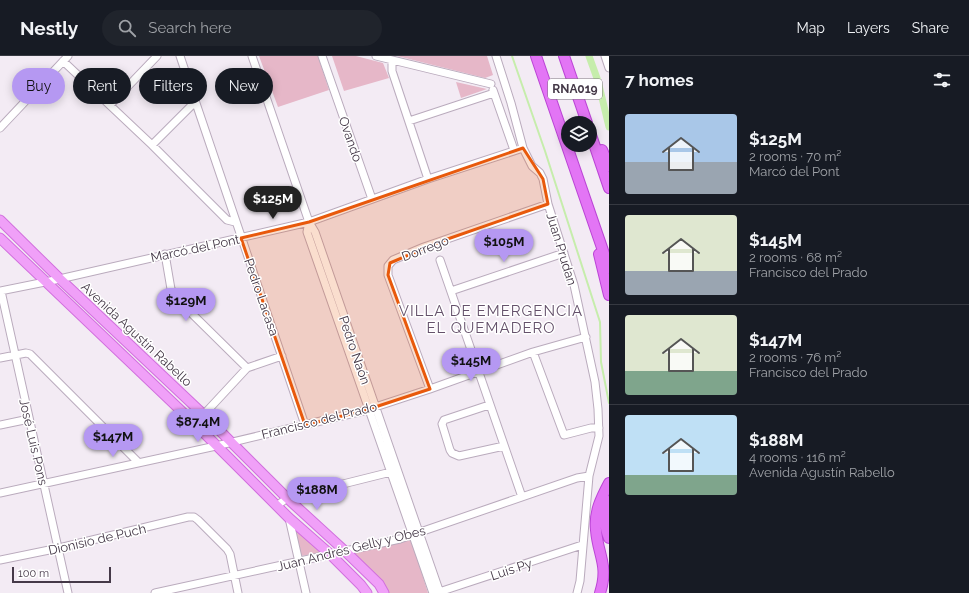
<!DOCTYPE html>
<meta charset="utf-8">
<style>
:root{--surface:#171b24;--page:#20242c;--text:#f1f3f6;--muted:#9ea1a6;--line:#363941;--accent:#b598f2}
body{margin:0;font-family:Raleway,sans-serif;background:var(--page);color:var(--text);height:100vh;display:flex;flex-direction:column;font-size:15px;white-space:nowrap}
*{box-sizing:border-box;margin:0}
p{font-size:13px;color:var(--muted)}
.icon{flex:none;width:22px;height:22px;fill:none;stroke:currentColor;stroke-width:2;stroke-linecap:round;stroke-linejoin:round}
.map{position:relative;flex:1;overflow:hidden}
.details{display:flex;flex-direction:column;background:var(--surface);width:360px}
.details>*{flex:none}
.hud{position:absolute;left:12px;top:12px;width:380px;height:36px;display:flex;gap:8px}
.tools{position:absolute;left:561px;top:60px;display:grid;gap:8px}
.tools a{display:grid;place-items:center;width:36px;height:36px;border-radius:50%;background:var(--surface);box-shadow:0 2px 10px #0003;font-size:20px}
.scale{position:absolute;left:12px;bottom:10px;width:99px;box-sizing:border-box;padding-left:4px;border:2px solid #453948;border-top:0;font-size:11px;line-height:14px;white-space:nowrap;color:#453948;-webkit-text-stroke:3px #fff;paint-order:stroke}
.price{position:absolute;translate:-50% -34px;padding:0 9px;border-radius:14px;background:var(--accent);color:#111;font-size:13px;line-height:26px;filter:drop-shadow(0 1px 2px #0008)}
.price::after{content:'';position:absolute;left:50%;top:24px;width:12px;height:9px;margin-left:-6px;background:inherit;clip-path:polygon(0 0,100% 0,50% 100%)}
.price.current{background:#222;color:#fff}
ul{padding:0;list-style:none}
li{display:flex;align-items:center;gap:12px;height:100px;padding:0 16px}
li+li{border-top:1px solid var(--line)}
li span{display:grid;place-items:center;flex:none;width:112px;height:80px;border-radius:4px;color:#555}
li>.icon{margin-inline-start:auto}
span .icon{width:48px;height:48px;fill:#fffc;stroke-width:1}
li b{font-size:17px}
h2{display:flex;justify-content:space-between;align-items:center;height:48px;padding:0 16px;font-size:17px}
.pill{padding:0 14px;border-radius:18px;background:var(--surface);box-shadow:0 2px 10px #0003;font-size:14px;line-height:36px}
.pill.current{background:var(--accent);color:#111}
header{display:flex;align-items:center;gap:24px;box-sizing:border-box;height:56px;padding:0 20px;background:var(--surface);border-bottom:1px solid var(--line)}
header strong{font-size:19px}
nav{display:flex;gap:22px;margin-inline-start:auto;font-size:14px}
.search{width:280px;height:36px;background:var(--page);display:flex;align-items:center;gap:10px;box-sizing:border-box;padding:0 14px;border-radius:22px;color:var(--muted);font-size:15px}
main{display:flex;flex:1;min-height:0}
.map>svg:first-child{display:block}
</style>
<header>
<strong>Nestly</strong>
<div class="search"><svg class="icon" aria-label="search" viewBox="0 0 24 24"><circle cx="10" cy="10" r="6"/><path d="M15 15l6 6"/></svg>Search here</div>
<nav><a>Map</a><a>Layers</a><a>Share</a></nav>
</header>
<main>
<div class="map">
<svg width="609" height="537" viewBox="0 0 609 537">
<rect width="100%" height="100%" fill="#f3ebf4"/>
<!-- green -->
<path fill="#e6b7c8" d="M 259,0 L 318,0 L 329,34 L 278,51 Z
M 332,0 L 356,0 L 383,7 L 389,22 L 344,35 Z
M 397,0 L 487,0 L 493,19 L 485,22 Z
M 456,26 L 487,33 L 461,42 Z
M 295,470 L 322,496 L 301,500 Z
M 411,483 L 428,537 L 388,537 L 384,527 L 354,501 L 355,496 Z"/>
<g fill="none" stroke-linecap="round" stroke-linejoin="round">
<!-- stream -->
<path stroke="#c6edac" stroke-width="2" d="M 512,0 L 545,95 L 600,266 L 601,306 L 609,347"/>
<!-- canal -->
<path stroke="#c6edac" stroke-width="7" d="M 589,0 L 598,25 L 609,71"/>
<!-- minor casing -->
<g stroke="#baabbd" stroke-width="9">
<path id="minor" d="M 180,0 L 305,369
M 252,0 L 309,166 L 315,176 L 440,537
M 322,0 L 372,143
M 376,0 L 491,28
M 496,0 L 511,47 L 523,92 L 532,110 L 540,117 L 543,123 L 548,148 L 574,229 L 595,326 L 598,353 L 599,380 L 589,420 L 580,525 L 577,537
M 605,0 L 609,12
M 392,4 L 392,15 L 428,123
M 63,5 L 152,89 L 227,164 L 235,166
M 493,34 L 514,94
M 110,49 L 157,0
M 409,65 L 494,37
M 0,72 L 68,0
M 152,89 L 195,46
M 309,166 L 307,176 L 433,537
M 165,198 L 171,233 L 178,244 L 247,312
M 440,204 L 522,441
M 0,235 L 55,224 L 309,166 L 428,123 L 523,92
M 1,235 L 68,537
M 451,235 L 564,197
M 533,296 L 564,379 L 591,372 L 599,372
M 0,302 L 26,297 L 30,298 L 138,406
M 430,333 L 388,219 L 388,210 L 393,204 L 424,191 L 548,148
M 489,349 L 444,364 L 442,368 L 450,394 L 452,397 L 459,400 L 504,390
M 195,368 L 247,312 L 282,300
M 0,369 L 29,363
M 0,437 L 216,390 L 363,355 L 430,333 L 533,296 L 586,281
M 278,449 L 287,442 L 395,415
M 289,462 L 306,537
M 0,504 L 59,492 L 188,461 L 194,461 L 198,464 L 227,493 L 230,498 L 238,537
M 439,536 L 582,489
M 155,537 L 400,483 L 577,422 L 589,420"/>
</g>
<!-- major casing -->
<g stroke="#d170dd" stroke-width="11">
<path id="major" d="M 0,164 L 60,223 L 203,358 L 287,442 L 346,496 L 379,528 L 384,537
M 0,182 L 195,368 L 289,462 L 331,499 L 361,529 L 367,537"/>
</g>
<!-- highway casing -->
<g stroke="#bb45d5" stroke-width="12">
<path id="highway" d="M 536,0 L 609,212
M 564,0 L 587,67
M 590,76 L 609,132
M 602,94 L 609,110
M 599,198 L 609,239
M 609,445 C 604,457 604,470 609,482
M 600,537 C 609,509 598,500 596,474 C 594,456 601,442 609,427"/>
</g>
<!-- minor -->
<use href="#minor" stroke="#fff" stroke-width="7"/>
<!-- major -->
<use href="#major" stroke="#f0a0f8" stroke-width="9"/>
<!-- highway -->
<use href="#highway" stroke="#e375f5" stroke-width="10"/>
</g>
<!-- marked area -->
<path fill="#e8590c" fill-opacity="0.2" stroke="#e8590c" stroke-width="3" stroke-linejoin="round" d="M 523,92 L 543,123 L 548,148 L 439,186 L 390,207 L 388,219 L 430,333 L 363,355 L 305,369 L 241,182 L 309,166 Z"/>
<g text-anchor="middle" stroke-width="3" stroke-linejoin="round" paint-order="stroke">
<!-- shield labels -->
<rect fill="#fff" stroke="#7d747f" stroke-width="1" x="548" y="23" width="54" height="20" rx="3"/>
<g font-size="12" font-weight="bold" fill="#453948">
<text x="575" y="37">RNA019</text>
</g>
<!-- street labels -->
<g font-size="13" fill="#453948" stroke="#fff">
<text transform="translate(351 83) rotate(71)" y="5">Ovando</text>
<text transform="translate(195 192) rotate(-12)" y="5">Marcó del Pont</text>
<text transform="translate(425 192) rotate(-21)" y="5">Dorrego</text>
<text transform="translate(562 193) rotate(73)" y="5">Juan Prudan</text>
<text transform="translate(262 241) rotate(71)" y="5">Pedro Lacasa</text>
<text transform="translate(137 278) rotate(43)" y="5">Avenida Agustín Rabello</text>
<text transform="translate(355 294) rotate(71)" y="5">Pedro Naón</text>
<text transform="translate(319 364) rotate(-14)" y="5">Francisco del Prado</text>
<text transform="translate(34 386) rotate(77)" y="5">José Luis Pons</text>
<text transform="translate(97 483) rotate(-13)" y="5">Dionisio de Puch</text>
<text transform="translate(351 492) rotate(-14)" y="5">Juan Andrés Gelly y Obes</text>
<text transform="translate(511 513) rotate(-18)" y="5">Luis Py</text>
</g>
<!-- quarter labels -->
<g font-size="15" letter-spacing="1" fill="#65516b" stroke="#fff">
<text x="491" y="260">VILLA DE EMERGENCIA<tspan x="491" dy="17">EL QUEMADERO</tspan></text>
</g>
</g>
</svg>
<div class="tools">
<a><svg class="icon" aria-label="layers" viewBox="0 0 24 24"><path d="M12 4l9 5-9 5-9-5zM3 14l9 5 9-5"/></svg></a>
</div>
<div class="scale">100 m</div>
<b class="price current" style="left:273px;top:164px">$125M</b>
<b class="price" style="left:504px;top:207px">$105M</b>
<b class="price" style="left:186px;top:266px">$129M</b>
<b class="price" style="left:471px;top:326px">$145M</b>
<b class="price" style="left:198px;top:387px">$87.4M</b>
<b class="price" style="left:113px;top:402px">$147M</b>
<b class="price" style="left:317px;top:455px">$188M</b>
<div class="hud">
<a class="pill current">Buy</a>
<a class="pill">Rent</a>
<a class="pill">Filters</a>
<a class="pill">New</a>
</div>
</div>
<section class="details">
<h2>7 homes<svg class="icon" aria-label="filters" viewBox="0 0 24 24"><path d="M4 7h16M4 17h16"/><circle cx="9" cy="7" r="2"/><circle cx="15" cy="17" r="2"/></svg></h2>
<ul>
<li><span style="background:linear-gradient(#a9c7e8 60%,#9aa5b1 0)"><svg class="icon" aria-label="home" viewBox="0 0 24 24"><path d="M3 11l9-7 9 7M6 9v11h12V9"/></svg></span><div><b>$125M</b><p>2 rooms · 70 m²</p><p>Marcó del Pont</p></div></li>
<li><span style="background:linear-gradient(#dfe7d0 70%,#9aa5b1 0)"><svg class="icon" aria-label="home" viewBox="0 0 24 24"><path d="M3 11l9-7 9 7M6 9v11h12V9"/></svg></span><div><b>$145M</b><p>2 rooms · 68 m²</p><p>Francisco del Prado</p></div></li>
<li><span style="background:linear-gradient(#dfe7d0 70%,#7fa58c 0)"><svg class="icon" aria-label="home" viewBox="0 0 24 24"><path d="M3 11l9-7 9 7M6 9v11h12V9"/></svg></span><div><b>$147M</b><p>2 rooms · 76 m²</p><p>Francisco del Prado</p></div></li>
<li><span style="background:linear-gradient(#bfe0f5 75%,#7fa58c 0)"><svg class="icon" aria-label="home" viewBox="0 0 24 24"><path d="M3 11l9-7 9 7M6 9v11h12V9"/></svg></span><div><b>$188M</b><p>4 rooms · 116 m²</p><p>Avenida Agustín Rabello</p></div></li>
</ul>
</section>
</main>
